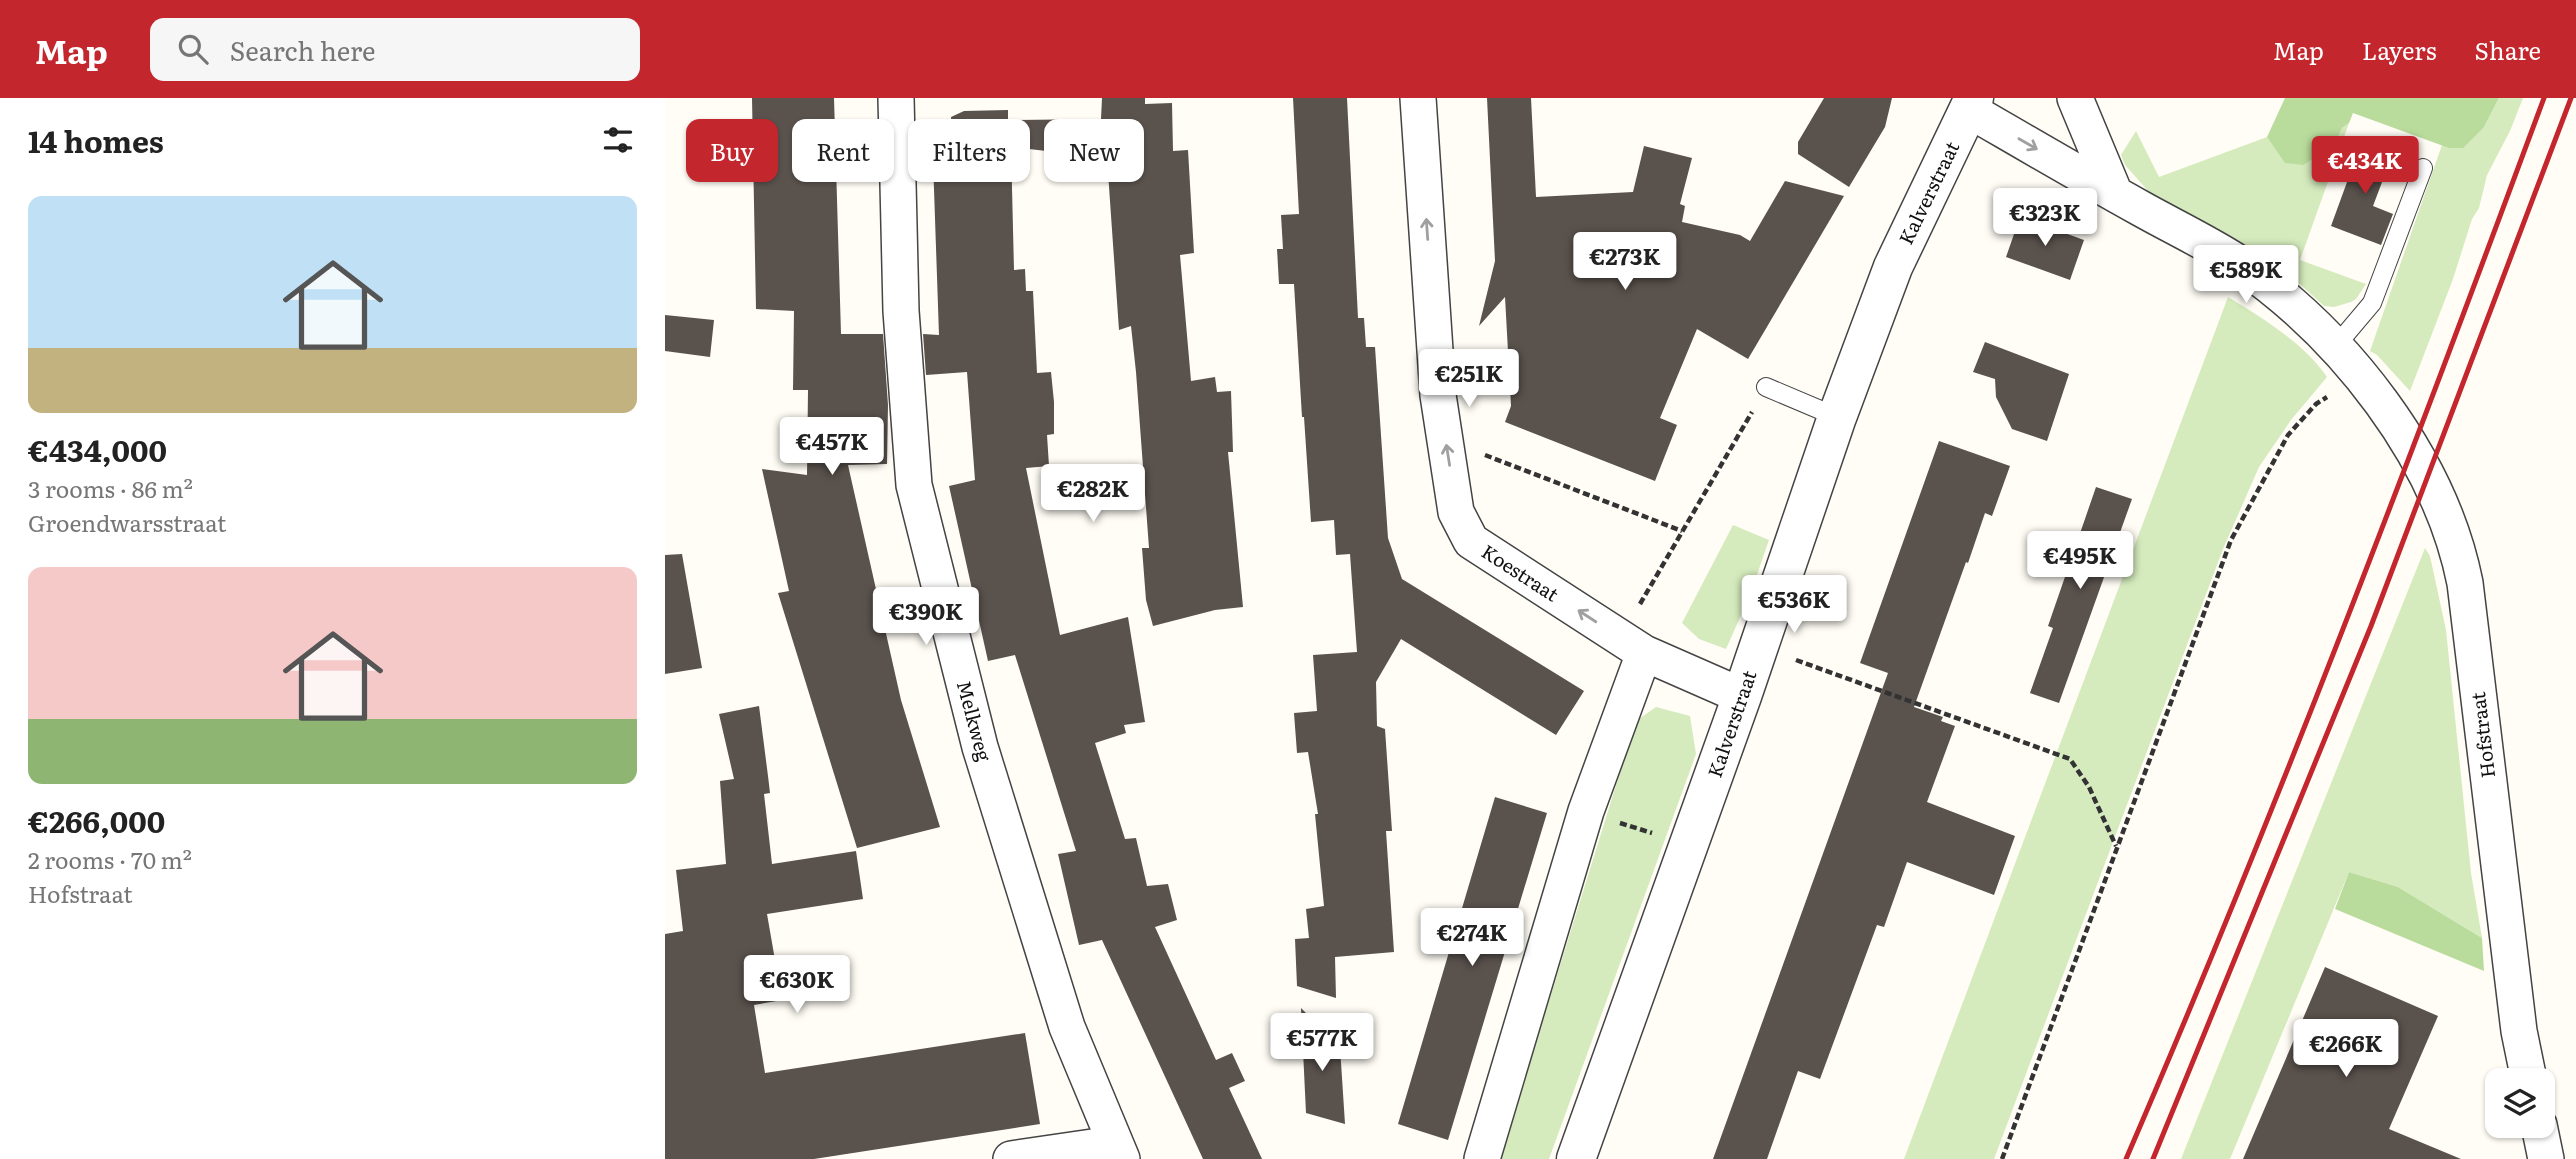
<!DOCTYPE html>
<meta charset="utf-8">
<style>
:root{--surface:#fff;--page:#f6f6f6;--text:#222;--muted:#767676;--accent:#c4262e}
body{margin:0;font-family:Literata,serif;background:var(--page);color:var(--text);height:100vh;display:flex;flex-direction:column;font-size:26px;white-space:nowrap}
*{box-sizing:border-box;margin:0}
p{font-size:23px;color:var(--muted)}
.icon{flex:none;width:38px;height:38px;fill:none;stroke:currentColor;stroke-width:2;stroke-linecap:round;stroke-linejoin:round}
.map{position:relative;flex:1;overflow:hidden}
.drawer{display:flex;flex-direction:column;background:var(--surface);width:665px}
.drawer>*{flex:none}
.top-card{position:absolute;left:21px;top:21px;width:665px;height:63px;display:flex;gap:14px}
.tools{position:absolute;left:1820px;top:970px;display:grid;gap:14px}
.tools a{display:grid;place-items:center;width:70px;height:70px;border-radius:14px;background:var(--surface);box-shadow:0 2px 5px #0004;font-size:35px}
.price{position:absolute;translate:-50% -60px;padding:0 16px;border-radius:7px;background:#fff;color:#222;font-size:23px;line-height:46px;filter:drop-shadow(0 2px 4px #0008)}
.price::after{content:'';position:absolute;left:50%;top:42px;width:21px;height:16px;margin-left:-10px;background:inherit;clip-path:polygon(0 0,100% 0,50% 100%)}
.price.selected{background:var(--accent);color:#fff}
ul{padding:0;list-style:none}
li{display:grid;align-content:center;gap:14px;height:371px;padding:0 28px}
li span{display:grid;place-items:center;height:217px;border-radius:14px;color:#555}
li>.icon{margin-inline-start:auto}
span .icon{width:126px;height:126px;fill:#fffc;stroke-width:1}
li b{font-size:30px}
h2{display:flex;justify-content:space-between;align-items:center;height:84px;padding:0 28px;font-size:30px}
.tag{padding:0 24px;border-radius:14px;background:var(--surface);box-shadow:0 2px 5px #0004;font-size:24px;line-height:63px}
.tag.selected{background:var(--accent);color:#fff}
header{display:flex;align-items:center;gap:42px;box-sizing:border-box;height:98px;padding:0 35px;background:var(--accent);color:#fff}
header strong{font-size:33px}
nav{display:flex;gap:38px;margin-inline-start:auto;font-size:24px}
.search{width:490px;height:63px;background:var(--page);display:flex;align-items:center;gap:18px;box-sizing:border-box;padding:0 24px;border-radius:14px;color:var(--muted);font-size:26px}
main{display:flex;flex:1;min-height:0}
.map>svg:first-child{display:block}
</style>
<header>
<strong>Map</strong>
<div class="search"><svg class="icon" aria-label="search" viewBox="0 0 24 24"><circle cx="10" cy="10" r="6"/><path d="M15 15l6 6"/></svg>Search here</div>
<nav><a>Map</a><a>Layers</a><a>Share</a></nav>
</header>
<main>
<section class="drawer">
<h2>14 homes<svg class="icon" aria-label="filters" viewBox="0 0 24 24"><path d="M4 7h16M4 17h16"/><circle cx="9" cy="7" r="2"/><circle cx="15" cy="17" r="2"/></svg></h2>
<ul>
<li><span style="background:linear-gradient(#bfe0f5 70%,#c2b280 0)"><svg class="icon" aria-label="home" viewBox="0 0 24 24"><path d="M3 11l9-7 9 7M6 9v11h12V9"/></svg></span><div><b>€434,000</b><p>3 rooms · 86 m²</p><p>Groendwarsstraat</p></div></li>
<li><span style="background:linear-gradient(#f6c9c9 70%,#8fb573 0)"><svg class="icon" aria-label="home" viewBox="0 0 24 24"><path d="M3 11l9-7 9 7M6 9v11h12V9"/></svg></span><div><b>€266,000</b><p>2 rooms · 70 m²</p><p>Hofstraat</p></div></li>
</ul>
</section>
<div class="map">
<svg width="1911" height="1061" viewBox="0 0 1911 1061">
<rect width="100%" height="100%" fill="#fffdf5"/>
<!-- green -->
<path fill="#d5ebbd" d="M 1834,0 L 1858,0 L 1845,33 L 1822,77 L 1814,110 L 1807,121 L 1788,181 L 1745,293 L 1712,257 L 1705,253 L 1777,47 L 1819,29 Z
M 1684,25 L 1635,162 L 1701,186 L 1691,201 L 1686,204 L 1669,209 L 1659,208 L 1636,187 L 1582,148 L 1484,94 L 1460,67 L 1456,57 L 1471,33 L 1494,79 L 1602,39 L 1620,64 L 1669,48 L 1677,30 Z
M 1563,199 C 1595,218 1641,247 1662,279 L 1626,322 L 1594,369 L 1558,451 L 1329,1061 L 1239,1061 Z
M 1068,427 L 1104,442 L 1085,497 L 1061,551 L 1034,541 L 1017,525 Z
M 1760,450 L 1765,458 L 1781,532 L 1806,775 L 1817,840 L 1733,789 L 1684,774 L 1565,1061 L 1516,1061 Z
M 991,609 L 1025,618 L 1031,656 L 884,1061 L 835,1061 L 971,623 Z"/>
<!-- forest -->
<path fill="#b9dc9c" d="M 1620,0 L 1834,0 L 1819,29 L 1798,50 L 1784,50 L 1688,15 L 1684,25 L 1677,30 L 1669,48 L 1638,67 L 1620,65 L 1602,39 Z
M 1684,774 L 1733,789 L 1817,840 L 1819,873 L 1670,811 Z"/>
<!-- building -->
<path fill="#5a524d" d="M 87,0 L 169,0 L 176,236 L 218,236 L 223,307 L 222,366 L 183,367 L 236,602 L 275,729 L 192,750 L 113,495 L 124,493 L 97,371 L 142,377 L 143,292 L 128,292 L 129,213 L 91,211 Z
M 437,0 L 480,0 L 480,6 L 507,5 L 508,53 L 523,52 L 529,155 L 515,157 L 526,283 L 550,279 L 552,294 L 566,293 L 568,354 L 563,354 L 578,509 L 550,512 L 488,528 L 481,502 L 477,450 L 484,450 L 471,274 L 466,228 L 454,232 L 442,60 L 346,49 L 349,172 L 360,171 L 361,193 L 368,193 L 372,275 L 386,274 L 389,304 L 389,336 L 382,337 L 384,368 L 361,370 L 395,537 L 463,519 L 480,624 L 459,627 L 461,635 L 430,645 L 460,741 L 471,740 L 482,788 L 503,786 L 512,822 L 490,829 L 551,962 L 567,955 L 580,983 L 564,990 L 597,1061 L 538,1061 L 437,842 L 414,847 L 393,756 L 411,753 L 350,557 L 323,563 L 284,388 L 310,382 L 302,274 L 261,277 L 258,236 L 274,237 L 268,62 L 288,60 L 286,19 L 299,13 L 343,12 L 343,22 L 436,21 Z
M 628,0 L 682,0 L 693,220 L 699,220 L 701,249 L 710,249 L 723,440 L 737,481 L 919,593 L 891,637 L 736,541 L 711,584 L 712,628 L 720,631 L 727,733 L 721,733 L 729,854 L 670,859 L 671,900 L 632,888 L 630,841 L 644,840 L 641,811 L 659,808 L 650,716 L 653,716 L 643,654 L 632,655 L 629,615 L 652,613 L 648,557 L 692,554 L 685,456 L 671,457 L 669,422 L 646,424 L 639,319 L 637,319 L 629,186 L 614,186 L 612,151 L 618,151 L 616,117 L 634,116 Z
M 822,0 L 866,0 L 871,99 L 968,94 L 979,48 L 1027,60 L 1015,106 L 1020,108 L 1017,124 L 1075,137 L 1085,143 L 1120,83 L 1179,98 L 1083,261 L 1032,231 L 995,320 L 1012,327 L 990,383 L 840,324 L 846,308 L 840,199 L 814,228 L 830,163 Z
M 1159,0 L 1227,0 L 1220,29 L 1184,89 L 1133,56 L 1133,44 Z
M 1697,43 L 1728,55 L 1708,108 L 1728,116 L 1716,147 L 1666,128 Z
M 1355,119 L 1419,142 L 1405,182 L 1341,159 Z
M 0,217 L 49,222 L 45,259 L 0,253 Z
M 1320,244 L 1404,276 L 1382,343 L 1347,331 L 1331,299 L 1330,281 L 1308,274 Z
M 1274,343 L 1345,368 L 1327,418 L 1320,415 L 1303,465 L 1301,464 L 1249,609 L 1278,619 L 1276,623 L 1290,628 L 1262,704 L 1350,738 L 1329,797 L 1242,764 L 1219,829 L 1212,827 L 1155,981 L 1133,973 L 1102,1061 L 1048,1061 L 1223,575 L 1195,565 Z
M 1431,389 L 1467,401 L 1394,605 L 1365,595 L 1388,530 L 1383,528 Z
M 17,456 L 37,570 L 0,576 L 0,457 Z
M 94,608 L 103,678 L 105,695 L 99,696 L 107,766 L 191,753 L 198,801 L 102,816 L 117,902 L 89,907 L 100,975 L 360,935 L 375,1026 L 149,1061 L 0,1061 L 0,836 L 18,833 L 11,772 L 61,766 L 55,683 L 69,681 L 54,616 Z
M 830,699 L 882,715 L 783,1042 L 733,1026 Z
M 1660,869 L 1773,918 L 1724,1031 L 1796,1061 L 1578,1061 Z
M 636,910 L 675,949 L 680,1026 L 641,1015 Z"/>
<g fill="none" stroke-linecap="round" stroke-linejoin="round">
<!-- service casing -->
<g stroke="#444" stroke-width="20">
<path id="service" d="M 1669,250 L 1707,205 L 1758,70
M 1101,289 L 1172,319"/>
</g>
<!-- minor casing -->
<g stroke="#444" stroke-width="38">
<path id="minor" d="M 231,0 L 236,213 L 249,387 L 315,649 L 402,929 L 457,1061
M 753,0 L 773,297 L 791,414 L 806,443 L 979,555 L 1077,598
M 1410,0 L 1450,96
M 1304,12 C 1361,45 1417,78 1475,110 C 1507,128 1541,144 1572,164 C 1678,236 1775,359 1800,485 L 1854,933 L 1864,982
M 1874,1027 L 1881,1061
M 346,1061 L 448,1046
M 817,1061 L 921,713 L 979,555"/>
</g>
<!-- tertiary casing -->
<g stroke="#444" stroke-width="41">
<path id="tertiary" d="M 911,1061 L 1077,598 L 1172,319 L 1228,169 L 1309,0"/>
</g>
<!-- path -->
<path stroke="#333" stroke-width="4.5" stroke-dasharray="7 3.5" stroke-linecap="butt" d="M 820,357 L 1017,433
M 975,506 L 1087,314
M 1131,562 L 1405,661 L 1424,689 L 1451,748
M 955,725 L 987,735
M 1337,1061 L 1566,442 L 1623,337 L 1651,306 L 1662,299"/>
<!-- service -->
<use href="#service" stroke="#fff" stroke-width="18"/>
<!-- minor -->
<use href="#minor" stroke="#fff" stroke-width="35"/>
<!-- tertiary -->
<use href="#tertiary" stroke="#fff" stroke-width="38"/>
<!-- rail -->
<path stroke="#c4262e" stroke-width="5" d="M 1461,1061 C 1612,712 1747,356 1879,0
M 1488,1061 L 1706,528 L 1906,0"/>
</g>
<!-- one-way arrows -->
<defs><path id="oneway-shaft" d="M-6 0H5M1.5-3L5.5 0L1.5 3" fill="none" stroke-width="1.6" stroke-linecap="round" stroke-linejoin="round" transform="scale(1.75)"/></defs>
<g stroke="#a0a0a0">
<use href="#oneway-shaft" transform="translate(1363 46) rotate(30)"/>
<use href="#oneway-shaft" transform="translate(762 131) rotate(-94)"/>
<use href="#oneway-shaft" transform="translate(783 357) rotate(-99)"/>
<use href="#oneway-shaft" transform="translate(922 518) rotate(-147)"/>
</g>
<g text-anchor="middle" stroke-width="7" stroke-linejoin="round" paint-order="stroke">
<!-- street labels -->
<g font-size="19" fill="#111" stroke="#fff">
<text transform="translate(1264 95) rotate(-64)" y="7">Kalverstraat</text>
<text transform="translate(855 475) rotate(33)" y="7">Koestraat</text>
<text transform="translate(309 623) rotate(75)" y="7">Melkweg</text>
<text transform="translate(1067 626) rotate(-71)" y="7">Kalverstraat</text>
<text transform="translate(1818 637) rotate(-97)" y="7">Hofstraat</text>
</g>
</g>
</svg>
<div class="tools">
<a><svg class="icon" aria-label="layers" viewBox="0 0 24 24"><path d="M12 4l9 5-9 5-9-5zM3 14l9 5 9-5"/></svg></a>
</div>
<b class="price selected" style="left:1700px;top:98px">€434K</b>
<b class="price" style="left:1380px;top:150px">€323K</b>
<b class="price" style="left:960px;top:194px">€273K</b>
<b class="price" style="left:1581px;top:207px">€589K</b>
<b class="price" style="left:804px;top:311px">€251K</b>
<b class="price" style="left:167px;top:379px">€457K</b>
<b class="price" style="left:428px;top:426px">€282K</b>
<b class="price" style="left:1415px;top:493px">€495K</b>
<b class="price" style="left:1129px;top:537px">€536K</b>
<b class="price" style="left:261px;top:549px">€390K</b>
<b class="price" style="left:807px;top:870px">€274K</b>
<b class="price" style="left:132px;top:917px">€630K</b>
<b class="price" style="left:657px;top:975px">€577K</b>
<b class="price" style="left:1681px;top:981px">€266K</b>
<div class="top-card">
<a class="tag selected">Buy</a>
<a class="tag">Rent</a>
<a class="tag">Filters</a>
<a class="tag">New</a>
</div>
</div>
</main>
